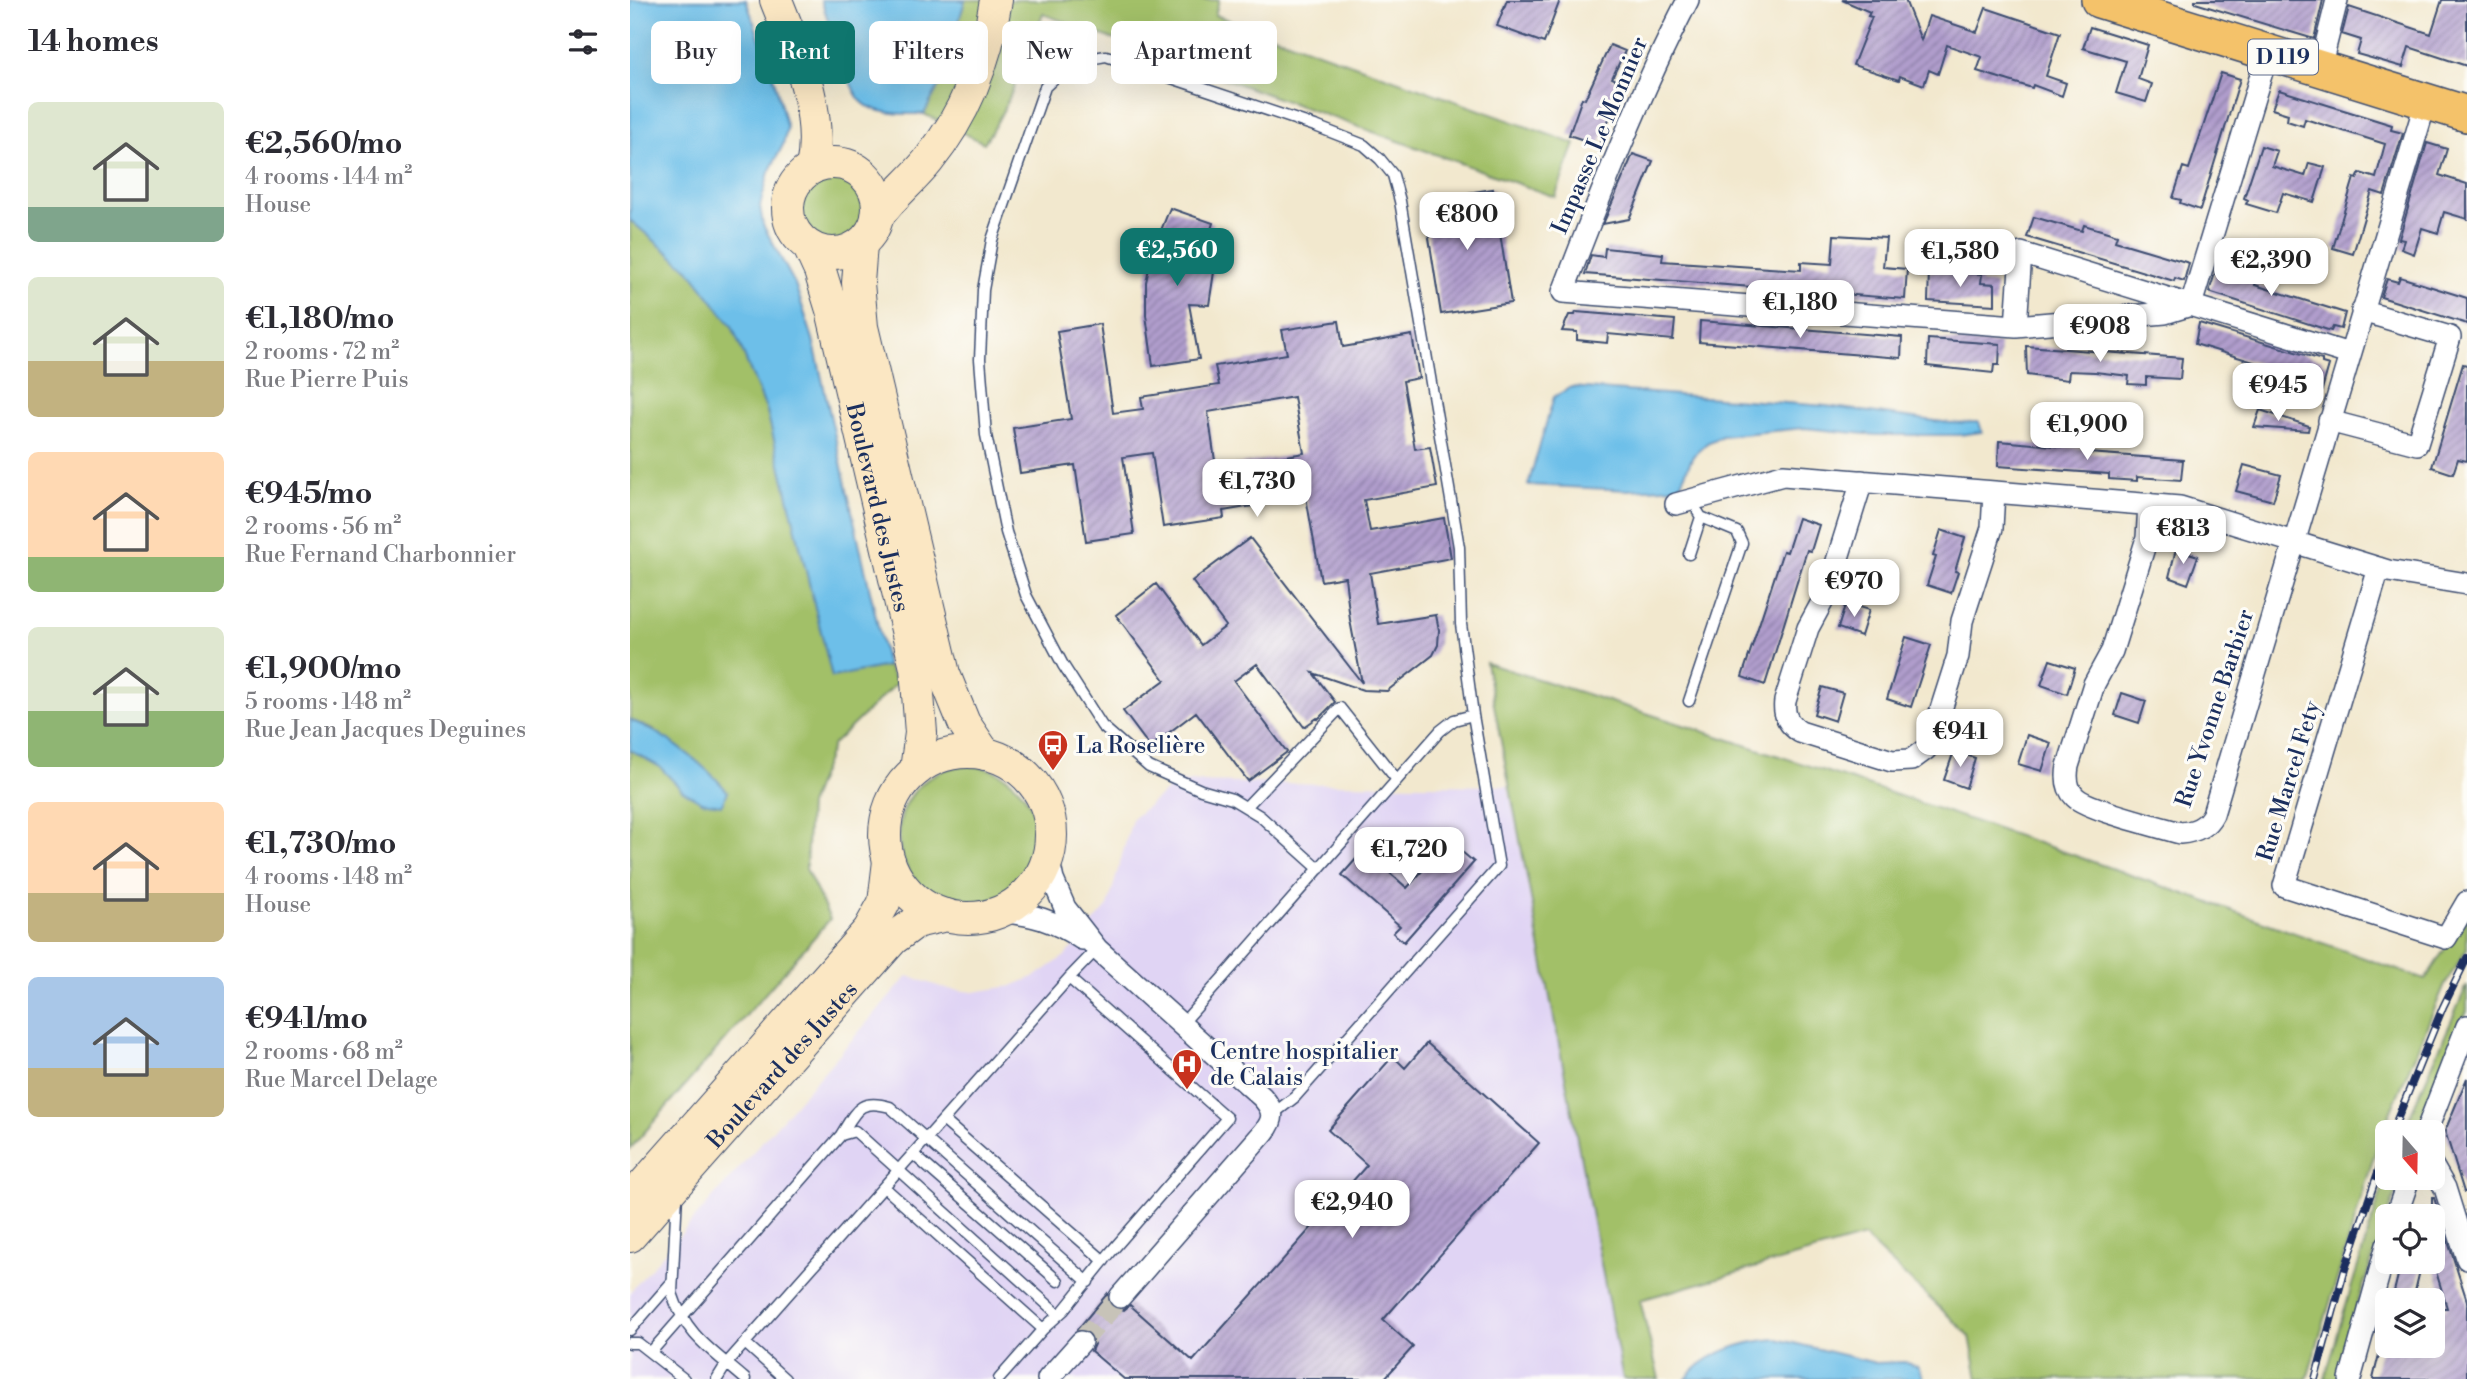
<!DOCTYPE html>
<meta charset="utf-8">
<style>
:root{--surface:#fff;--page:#f2f2f3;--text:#2b2b33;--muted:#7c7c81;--accent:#0f766e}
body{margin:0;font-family:"Libre Bodoni",serif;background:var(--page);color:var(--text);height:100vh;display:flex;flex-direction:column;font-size:26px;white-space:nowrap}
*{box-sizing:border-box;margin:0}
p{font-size:23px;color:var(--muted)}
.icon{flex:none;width:38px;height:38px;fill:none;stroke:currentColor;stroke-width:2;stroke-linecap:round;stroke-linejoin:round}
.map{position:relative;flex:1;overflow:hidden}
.drawer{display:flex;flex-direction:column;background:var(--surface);width:630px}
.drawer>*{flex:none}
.top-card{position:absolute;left:21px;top:21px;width:665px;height:63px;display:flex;gap:14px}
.needle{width:46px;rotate:160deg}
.tools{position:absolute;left:1745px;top:1120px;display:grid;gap:14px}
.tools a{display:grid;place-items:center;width:70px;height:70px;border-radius:10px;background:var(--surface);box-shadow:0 7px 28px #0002;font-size:35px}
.price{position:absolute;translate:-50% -60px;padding:0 16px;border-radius:14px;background:#fff;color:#222;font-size:23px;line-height:46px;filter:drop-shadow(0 2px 4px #0008)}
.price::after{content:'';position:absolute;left:50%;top:42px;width:21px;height:16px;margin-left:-10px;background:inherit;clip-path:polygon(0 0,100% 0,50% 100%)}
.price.selected{background:var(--accent);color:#fff}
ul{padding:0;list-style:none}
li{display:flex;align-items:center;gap:21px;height:175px;padding:0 28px}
li span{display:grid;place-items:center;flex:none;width:196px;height:140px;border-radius:10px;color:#555}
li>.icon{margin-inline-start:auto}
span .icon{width:84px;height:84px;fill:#fffc;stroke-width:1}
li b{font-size:30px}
h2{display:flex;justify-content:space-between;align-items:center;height:84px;padding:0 28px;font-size:30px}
.chip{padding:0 24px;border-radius:10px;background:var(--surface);box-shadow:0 7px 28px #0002;font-size:24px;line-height:63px}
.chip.selected{background:var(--accent);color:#fff}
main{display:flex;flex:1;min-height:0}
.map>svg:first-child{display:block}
</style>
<main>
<section class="drawer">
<h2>14 homes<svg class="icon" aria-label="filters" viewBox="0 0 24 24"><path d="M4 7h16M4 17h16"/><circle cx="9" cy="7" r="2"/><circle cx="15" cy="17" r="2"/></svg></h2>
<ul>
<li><span style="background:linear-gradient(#dfe7d0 75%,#7fa58c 0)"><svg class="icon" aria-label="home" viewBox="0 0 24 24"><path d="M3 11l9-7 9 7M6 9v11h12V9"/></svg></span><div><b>€2,560/mo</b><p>4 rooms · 144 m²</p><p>House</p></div></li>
<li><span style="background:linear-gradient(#dfe7d0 60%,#c2b280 0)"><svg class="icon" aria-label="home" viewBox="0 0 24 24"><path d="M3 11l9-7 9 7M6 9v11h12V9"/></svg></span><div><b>€1,180/mo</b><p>2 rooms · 72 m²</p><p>Rue Pierre Puis</p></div></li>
<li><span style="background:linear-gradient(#ffd9b3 75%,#8fb573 0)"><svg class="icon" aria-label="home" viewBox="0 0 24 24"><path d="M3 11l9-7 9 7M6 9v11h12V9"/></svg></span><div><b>€945/mo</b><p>2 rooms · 56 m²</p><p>Rue Fernand Charbonnier</p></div></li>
<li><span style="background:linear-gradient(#dfe7d0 60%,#8fb573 0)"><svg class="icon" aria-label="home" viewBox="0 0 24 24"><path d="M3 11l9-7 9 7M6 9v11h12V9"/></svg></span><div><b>€1,900/mo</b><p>5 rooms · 148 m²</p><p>Rue Jean Jacques Deguines</p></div></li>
<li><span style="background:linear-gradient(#ffd9b3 65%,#c2b280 0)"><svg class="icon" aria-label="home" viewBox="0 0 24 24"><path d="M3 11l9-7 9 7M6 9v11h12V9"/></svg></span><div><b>€1,730/mo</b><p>4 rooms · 148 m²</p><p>House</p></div></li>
<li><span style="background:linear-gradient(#a9c7e8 65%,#c2b280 0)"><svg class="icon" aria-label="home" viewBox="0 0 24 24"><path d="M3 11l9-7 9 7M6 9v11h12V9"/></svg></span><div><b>€941/mo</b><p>2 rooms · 68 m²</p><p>Rue Marcel Delage</p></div></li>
</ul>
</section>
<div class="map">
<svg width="1837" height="1379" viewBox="0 0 1837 1379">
<defs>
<pattern id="building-hatch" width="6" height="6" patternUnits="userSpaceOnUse" patternTransform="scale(1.75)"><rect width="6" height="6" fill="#b09dcc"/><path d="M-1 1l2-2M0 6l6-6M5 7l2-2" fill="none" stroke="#8e80a9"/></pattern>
</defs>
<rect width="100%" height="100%" fill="#fdfcf7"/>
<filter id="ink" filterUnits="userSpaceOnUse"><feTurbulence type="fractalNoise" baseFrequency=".0143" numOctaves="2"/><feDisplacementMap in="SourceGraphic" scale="14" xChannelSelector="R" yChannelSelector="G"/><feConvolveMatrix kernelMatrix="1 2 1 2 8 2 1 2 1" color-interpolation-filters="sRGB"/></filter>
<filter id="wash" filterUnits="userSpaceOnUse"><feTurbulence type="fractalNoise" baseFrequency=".00686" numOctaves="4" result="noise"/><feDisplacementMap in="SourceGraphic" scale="28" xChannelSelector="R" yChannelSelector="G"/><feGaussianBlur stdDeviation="1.57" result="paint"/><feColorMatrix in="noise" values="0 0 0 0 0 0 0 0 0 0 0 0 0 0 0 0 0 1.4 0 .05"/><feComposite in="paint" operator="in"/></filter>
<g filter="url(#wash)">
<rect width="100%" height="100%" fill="#f2e8ce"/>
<!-- built -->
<path fill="#e0d4f4" d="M 547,782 L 878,786 L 993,1379 L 0,1379 L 0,1292 L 278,976 L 317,989 L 344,992 L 382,986 L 406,976 L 435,956 L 478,906 L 502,819 Z"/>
<!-- green -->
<path fill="#a2c067" stroke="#5e7862" stroke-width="2" d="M 335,0 L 589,0 L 585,15 L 945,144 L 925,197 L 413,14 C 394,57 382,103 354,143 L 294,114 L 313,78 Z
M168 208a35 35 0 1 1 70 0a35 35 0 1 1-70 0Z
M 0,220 L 60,271 L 102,326 L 137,411 L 202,676 L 257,666 L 267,683 L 203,744 L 179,805 L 176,869 L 200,919 L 0,1149 L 0,750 L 30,767 L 53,791 L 24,729 L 0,720 Z
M 856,663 C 1172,760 1485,867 1795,980 L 1837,914 L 1837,949 L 1815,984 L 1749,1139 L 1677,1379 L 1348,1379 L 1340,1336 L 1234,1237 L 1010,1300 L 1029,1379 L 993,1379 Z
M269 835a69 69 0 1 1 138 0a69 69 0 1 1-138 0Z
M 1837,985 L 1837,1011 L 1788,1132 L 1773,1132 Z
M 1757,1173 L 1757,1178 L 1771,1178 L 1728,1301 L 1710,1379 L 1695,1379 L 1714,1311 Z"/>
<!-- water -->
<path fill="#6dbfe9" stroke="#4477a4" stroke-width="2" d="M 0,0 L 116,0 L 145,82 L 157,129 L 153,145 L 139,172 L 130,206 L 133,225 L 165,284 L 183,339 L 257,666 L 202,677 L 137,411 L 102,326 L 60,271 L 0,220 Z
M 191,0 L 335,0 L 313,78 L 294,114 C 276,114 244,115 231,101 C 218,88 199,21 191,0 Z
M 941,387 L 1196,406 L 1320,423 L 1349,422 L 1352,432 L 1329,435 L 1246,435 L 1174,428 L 1092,436 L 1077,443 L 1063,456 L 1049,487 L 998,490 L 898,485 L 924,397 Z
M 0,720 C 35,733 74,764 98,792 L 91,805 L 72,802 L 53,791 L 30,767 L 0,750 Z
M 1147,1339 L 1246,1363 L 1275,1362 L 1288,1367 L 1294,1379 L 1056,1379 C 1076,1352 1116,1341 1147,1339 Z"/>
<g id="blocks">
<!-- building -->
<path fill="url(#building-hatch)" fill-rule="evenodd" d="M 877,0 L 930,0 L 914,43 L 867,26 Z
M 1212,0 L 1275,0 L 1291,40 L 1299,16 L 1347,32 L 1356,8 L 1430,33 L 1416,76 L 1436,83 L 1432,96 L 1403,85 L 1402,88 L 1347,71 L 1352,57 L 1317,45 L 1308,74 L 1299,70 L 1294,85 L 1270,76 L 1269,80 L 1223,65 L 1242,17 L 1238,16 L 1240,12 Z
M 1565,0 L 1693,0 L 1684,39 L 1565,3 Z
M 1812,0 L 1837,0 L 1837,66 L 1779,47 L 1773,67 L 1727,54 L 1731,40 L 1712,34 L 1719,7 L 1801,34 Z
M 1460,27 L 1518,45 L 1508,79 L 1522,84 L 1516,102 L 1486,93 L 1496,61 L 1453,48 Z
M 980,45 L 995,51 L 982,78 L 997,85 L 990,99 L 987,98 L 969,145 L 939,135 L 952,98 L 955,99 Z
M 1591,73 L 1610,79 L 1570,210 L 1550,203 L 1551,200 L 1543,198 L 1553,167 L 1559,169 Z
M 1649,90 L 1762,125 L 1761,130 L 1773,133 L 1754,195 L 1742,191 L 1723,254 L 1703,248 L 1724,178 L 1727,179 L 1730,173 L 1746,178 L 1755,144 L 1675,119 L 1673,126 L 1657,121 L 1658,114 L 1642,109 Z
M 1797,143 L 1817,149 L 1809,175 L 1837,184 L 1837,219 L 1814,212 L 1808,233 L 1792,228 L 1784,254 L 1771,249 L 1774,240 L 1769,239 Z
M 1631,146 L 1647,151 L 1642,166 L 1675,176 L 1679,163 L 1695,167 L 1684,202 L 1653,193 L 1646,213 L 1616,204 L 1618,200 L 1614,198 Z
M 1003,154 L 1023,161 L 1006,203 L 999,219 L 973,224 Z
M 863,189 L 881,303 L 811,314 L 793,200 Z
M 540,208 L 583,223 L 568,269 L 584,272 L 579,305 L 559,304 L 569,359 L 523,366 L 516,315 L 516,282 L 523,250 Z
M 1404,217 L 1452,231 L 1454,225 L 1471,230 L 1487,235 L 1485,241 L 1559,263 L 1554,281 L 1545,278 L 1544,281 L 1397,237 Z
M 1204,235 L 1256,238 L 1253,267 L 1277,269 L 1275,299 L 955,274 L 961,255 L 974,257 L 975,248 L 1033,254 L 1032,261 L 1171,270 L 1171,262 L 1202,264 Z
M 1589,261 L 1628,274 L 1625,285 L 1715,313 L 1711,329 L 1703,327 L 1701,331 L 1579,292 Z
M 1299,271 L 1352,274 L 1351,283 L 1365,284 L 1365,305 L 1298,301 Z
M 1770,277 L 1837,298 L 1837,324 L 1751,297 L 1757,279 L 1768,282 Z
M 946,312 L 1045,320 L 1043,340 L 978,334 L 977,343 L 947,340 L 947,332 L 932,331 L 939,315 L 945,315 Z
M 709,321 L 713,347 L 782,335 L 789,378 L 773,381 L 785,449 L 800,447 L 807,487 L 734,500 L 740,531 L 814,518 L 821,558 L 740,573 L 748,624 L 806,615 L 809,630 L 808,645 L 803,655 L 757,691 L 733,690 L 683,673 L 705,702 L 688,719 L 687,718 L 674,727 L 627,664 L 604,681 L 657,752 L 618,781 L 566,712 L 520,747 L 493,711 L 535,680 L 486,615 L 526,584 L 571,645 L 596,626 L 562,581 L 620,538 L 732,683 L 720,620 L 715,577 L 691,581 L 676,497 L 593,511 L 594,518 L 533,527 L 522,453 L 493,457 L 504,534 L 456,541 L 445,465 L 390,473 L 383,428 L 441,419 L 427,331 L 470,324 L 483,413 L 513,409 L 511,397 L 589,385 L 585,366 L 657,354 L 652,330 ZM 664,397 L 674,453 L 586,468 L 578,412 Z
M 1070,321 L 1272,337 L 1271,358 L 1069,342 Z
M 1569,323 L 1692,360 L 1692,363 L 1699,365 L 1689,400 L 1638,383 L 1643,368 L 1565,344 Z
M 1298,339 L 1370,344 L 1369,365 L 1364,365 L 1363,373 L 1297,366 Z
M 1396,346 L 1552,358 L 1550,379 L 1516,377 L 1516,385 L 1498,384 L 1499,376 L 1465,372 L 1439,371 L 1438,380 L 1397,375 Z
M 1833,364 L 1837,365 L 1837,461 L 1828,459 L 1823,474 L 1802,467 Z
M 1630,410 L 1679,426 L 1678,431 L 1624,427 Z
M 1369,441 L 1459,449 L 1459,453 L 1553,460 L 1551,480 L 1507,477 L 1507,481 L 1479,479 L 1479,474 L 1368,466 Z
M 1614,465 L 1651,475 L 1643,501 L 1606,491 Z
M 1168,518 L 1189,525 L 1181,551 L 1177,550 L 1135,685 L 1112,677 L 1153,551 L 1157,552 Z
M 1311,530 L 1335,538 L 1325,571 L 1328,572 L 1321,593 L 1297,585 L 1306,557 L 1303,556 Z
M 1546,549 L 1568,556 L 1558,584 L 1539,577 Z
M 1216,603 L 1239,610 L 1231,636 L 1208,628 Z
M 1276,637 L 1301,645 L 1281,707 L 1257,699 Z
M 1420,660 L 1445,668 L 1437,694 L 1411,685 Z
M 1192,687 L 1213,693 L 1205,721 L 1184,714 Z
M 1492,693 L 1516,701 L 1509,723 L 1485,715 Z
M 1397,735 L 1421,743 L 1412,771 L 1388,764 Z
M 1324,751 L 1345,758 L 1336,788 L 1314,780 Z
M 819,841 L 844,862 L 774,942 L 763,933 L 770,926 L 712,875 L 734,850 L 777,888 Z
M 797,1043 L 909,1143 L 753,1320 L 783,1347 L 754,1379 L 494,1379 L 461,1351 L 464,1344 L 463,1337 L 454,1329 L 447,1330 L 477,1294 L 477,1301 L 482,1307 L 494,1310 L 500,1305 L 563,1361 L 737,1165 L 698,1130 L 763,1056 L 775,1068 Z
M 1837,1078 L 1837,1192 L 1834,1192 L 1815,1131 Z
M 1802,1198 L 1804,1198 L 1837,1301 L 1837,1379 L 1743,1379 L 1751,1346 L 1802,1346 L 1802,1308 L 1817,1308 L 1802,1258 Z
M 1792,1262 L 1783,1300 L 1762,1300 L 1771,1263 Z"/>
</g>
</g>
<g filter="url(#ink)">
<use href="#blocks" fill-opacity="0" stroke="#3b4b6f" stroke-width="2"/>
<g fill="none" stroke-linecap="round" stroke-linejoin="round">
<!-- street-tunnel -->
<path stroke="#c7c3b8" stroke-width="21" stroke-dasharray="21 10" stroke-linecap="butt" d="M 451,1342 L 490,1297"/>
<!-- lane casing -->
<g stroke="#3b4b6f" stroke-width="13">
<path id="lane" d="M 1059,554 L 1071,517 L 1068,512
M 1059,701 L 1112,543 L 1107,532 L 1071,517
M 616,807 L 710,708 L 767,780
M 439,978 L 467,949
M 551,1025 L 810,731 L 824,720 L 843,715
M 643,1114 L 665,1097 L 869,866 L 843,715 L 831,624 L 829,547 L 770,201 L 763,175 L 750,159 L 734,145 L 688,127 L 476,56 C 448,60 435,67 415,87 L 362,240 L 353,290 L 350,359 L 356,435 L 376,532 L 396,595 L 433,665 L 472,726 L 519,767 L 571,790 L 602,799 L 630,816 L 689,869
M 211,1135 L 225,1131 L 429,1315
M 283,1154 L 428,1281
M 254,1187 L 413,1329
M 47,1194 L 42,1293 C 55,1335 83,1351 115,1379
M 0,1330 L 42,1282
M 0,1343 L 8,1343 L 54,1379
M 115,1343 L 155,1379
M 21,1352 L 211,1135 C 226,1111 229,1098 260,1107 L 458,1282
M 87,1379 L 97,1363 L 313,1120
M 369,1379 L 413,1329 L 434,1310 L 480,1253 L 597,1118 L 439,978 L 313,1120 L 474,1261"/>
</g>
<!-- street casing -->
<g stroke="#3b4b6f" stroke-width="24">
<path id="street" d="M 1058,0 C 1009,94 971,193 933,292 L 1386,326 L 1535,313 L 1561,305
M 1690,68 L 1707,0
M 1561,305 L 1638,52
M 1386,326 L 1391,253 L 1719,354
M 1699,421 L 1787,444 L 1820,337 L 1732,311
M 1232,481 L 1197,593 L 1178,628 L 1155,701 C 1153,715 1158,724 1170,732 L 1262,761 L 1281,760 L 1296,749 L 1300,744 L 1328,656 L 1332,621 L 1362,528 L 1364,492
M 1046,504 L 1153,475 L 1550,507 L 1758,571 L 1837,584
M 1519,504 L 1517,538 L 1482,651 L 1464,684 L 1438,766 C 1436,777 1436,788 1445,797 C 1457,809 1529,827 1550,833 C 1564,832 1576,828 1583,814 L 1796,101
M 1749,568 L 1654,886 L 1816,938 L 1837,902
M 418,857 L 423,880 L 435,908 L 467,949 L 632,1097 C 644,1110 645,1119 634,1132 L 490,1297
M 369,912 C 401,913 425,921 452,939
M 1796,1132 L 1837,1026
M 1802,1165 L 1815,1188 L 1837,1259
M 1766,1216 L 1779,1178
M 418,1379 L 451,1342
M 1720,1379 L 1757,1245"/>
</g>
<!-- secondary casing -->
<g stroke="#3b4b6f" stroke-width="34">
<g id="secondary">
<path d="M 146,0 C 166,51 194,112 182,168"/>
<circle cx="203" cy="208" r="45"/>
<path d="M 247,217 C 262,196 282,181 298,161 C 335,115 357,58 366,0"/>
<path d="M 231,244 L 228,283 L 232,327 L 314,674 L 334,723 L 355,754"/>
<path id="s1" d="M 179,247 L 190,271 L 202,310 L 286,668 L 291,733 L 286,770"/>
<circle cx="338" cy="835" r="83"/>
<path d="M 0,1200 L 239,930 L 254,903 L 259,861"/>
<path id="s2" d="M 0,1236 L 263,939 L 286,922 L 317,915"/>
</g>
</g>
<!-- primary casing -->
<g stroke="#3b4b6f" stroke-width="38">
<path id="primary" d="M 1469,0 L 1837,114"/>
</g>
<!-- lane -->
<use href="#lane" stroke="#fff" stroke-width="10"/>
<!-- street -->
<use href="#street" stroke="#fff" stroke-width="21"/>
<!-- secondary -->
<use href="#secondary" stroke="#fbe7c3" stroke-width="32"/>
<!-- primary -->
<use href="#primary" stroke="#f4c26a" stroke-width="35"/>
<!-- rail casing -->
<g stroke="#1b2f5e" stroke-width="8">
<path id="rail" d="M 1762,1132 L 1813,1007 L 1837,958
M 1685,1379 L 1715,1269 L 1757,1146"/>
</g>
<!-- rail -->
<use href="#rail" stroke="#fdfcf7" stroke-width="5" stroke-dasharray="16" stroke-linecap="butt"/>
</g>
</g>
<!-- icons -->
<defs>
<g id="bus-pin" transform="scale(1.575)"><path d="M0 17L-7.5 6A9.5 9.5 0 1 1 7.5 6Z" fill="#c8321e" stroke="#fdfcf7"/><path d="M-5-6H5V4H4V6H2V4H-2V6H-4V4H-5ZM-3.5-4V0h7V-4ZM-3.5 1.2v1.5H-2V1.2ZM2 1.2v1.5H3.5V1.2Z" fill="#fff"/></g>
<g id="hospital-pin" transform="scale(1.575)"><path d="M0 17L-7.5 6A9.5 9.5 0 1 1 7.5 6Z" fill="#c8321e" stroke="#fdfcf7"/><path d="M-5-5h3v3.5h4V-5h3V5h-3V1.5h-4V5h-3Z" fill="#fff"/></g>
</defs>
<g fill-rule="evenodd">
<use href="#bus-pin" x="423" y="745"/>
<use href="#hospital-pin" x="557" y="1064"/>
</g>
<g text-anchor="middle" stroke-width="6" stroke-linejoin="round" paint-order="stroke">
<!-- shield labels -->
<rect fill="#fdfcf7" stroke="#5f6c8c" stroke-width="2" x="1618" y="39.5" width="70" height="35" rx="5"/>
<g font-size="21" font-weight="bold" fill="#1b2f5e">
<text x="1653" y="64">D 119</text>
</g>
<!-- street labels -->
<g font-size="23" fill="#1b2f5e" stroke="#fdfcf7">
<text transform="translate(969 135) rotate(-67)" y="8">Impasse Le Monnier</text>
<text dy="8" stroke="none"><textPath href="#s1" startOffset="270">Boulevard des Justes</textPath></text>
<text transform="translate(1584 708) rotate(-72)" y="8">Rue Yvonne Barbier</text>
<text transform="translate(1658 781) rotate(-73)" y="8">Rue Marcel Fety</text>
<text dy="8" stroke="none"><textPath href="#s2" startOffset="229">Boulevard des Justes</textPath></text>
</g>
<!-- poi labels -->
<g font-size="23" fill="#1b2f5e" stroke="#fdfcf7" text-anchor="start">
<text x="446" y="753">La Roselière</text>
<text x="580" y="1059">Centre hospitalier<tspan x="580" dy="26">de Calais</tspan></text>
</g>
</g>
</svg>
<div class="tools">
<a><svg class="needle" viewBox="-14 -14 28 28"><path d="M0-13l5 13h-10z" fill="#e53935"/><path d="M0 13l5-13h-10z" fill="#7c7c81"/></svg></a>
<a><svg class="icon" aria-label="locate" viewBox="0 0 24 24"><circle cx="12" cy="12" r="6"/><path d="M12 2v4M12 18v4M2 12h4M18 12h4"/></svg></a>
<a><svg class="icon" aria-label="layers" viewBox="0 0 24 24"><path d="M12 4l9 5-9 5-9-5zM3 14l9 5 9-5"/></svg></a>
</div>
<b class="price" style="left:837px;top:252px">€800</b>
<b class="price selected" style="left:547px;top:288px">€2,560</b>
<b class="price" style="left:1330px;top:289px">€1,580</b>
<b class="price" style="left:1641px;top:298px">€2,390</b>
<b class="price" style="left:1170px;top:340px">€1,180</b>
<b class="price" style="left:1470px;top:364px">€908</b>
<b class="price" style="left:1648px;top:423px">€945</b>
<b class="price" style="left:1457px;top:462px">€1,900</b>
<b class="price" style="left:627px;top:519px">€1,730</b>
<b class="price" style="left:1553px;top:566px">€813</b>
<b class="price" style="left:1224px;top:619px">€970</b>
<b class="price" style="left:1330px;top:769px">€941</b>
<b class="price" style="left:779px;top:887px">€1,720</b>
<b class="price" style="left:722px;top:1240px">€2,940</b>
<div class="top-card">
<a class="chip">Buy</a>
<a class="chip selected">Rent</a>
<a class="chip">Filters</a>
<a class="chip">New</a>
<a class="chip">Apartment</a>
</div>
</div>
</main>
